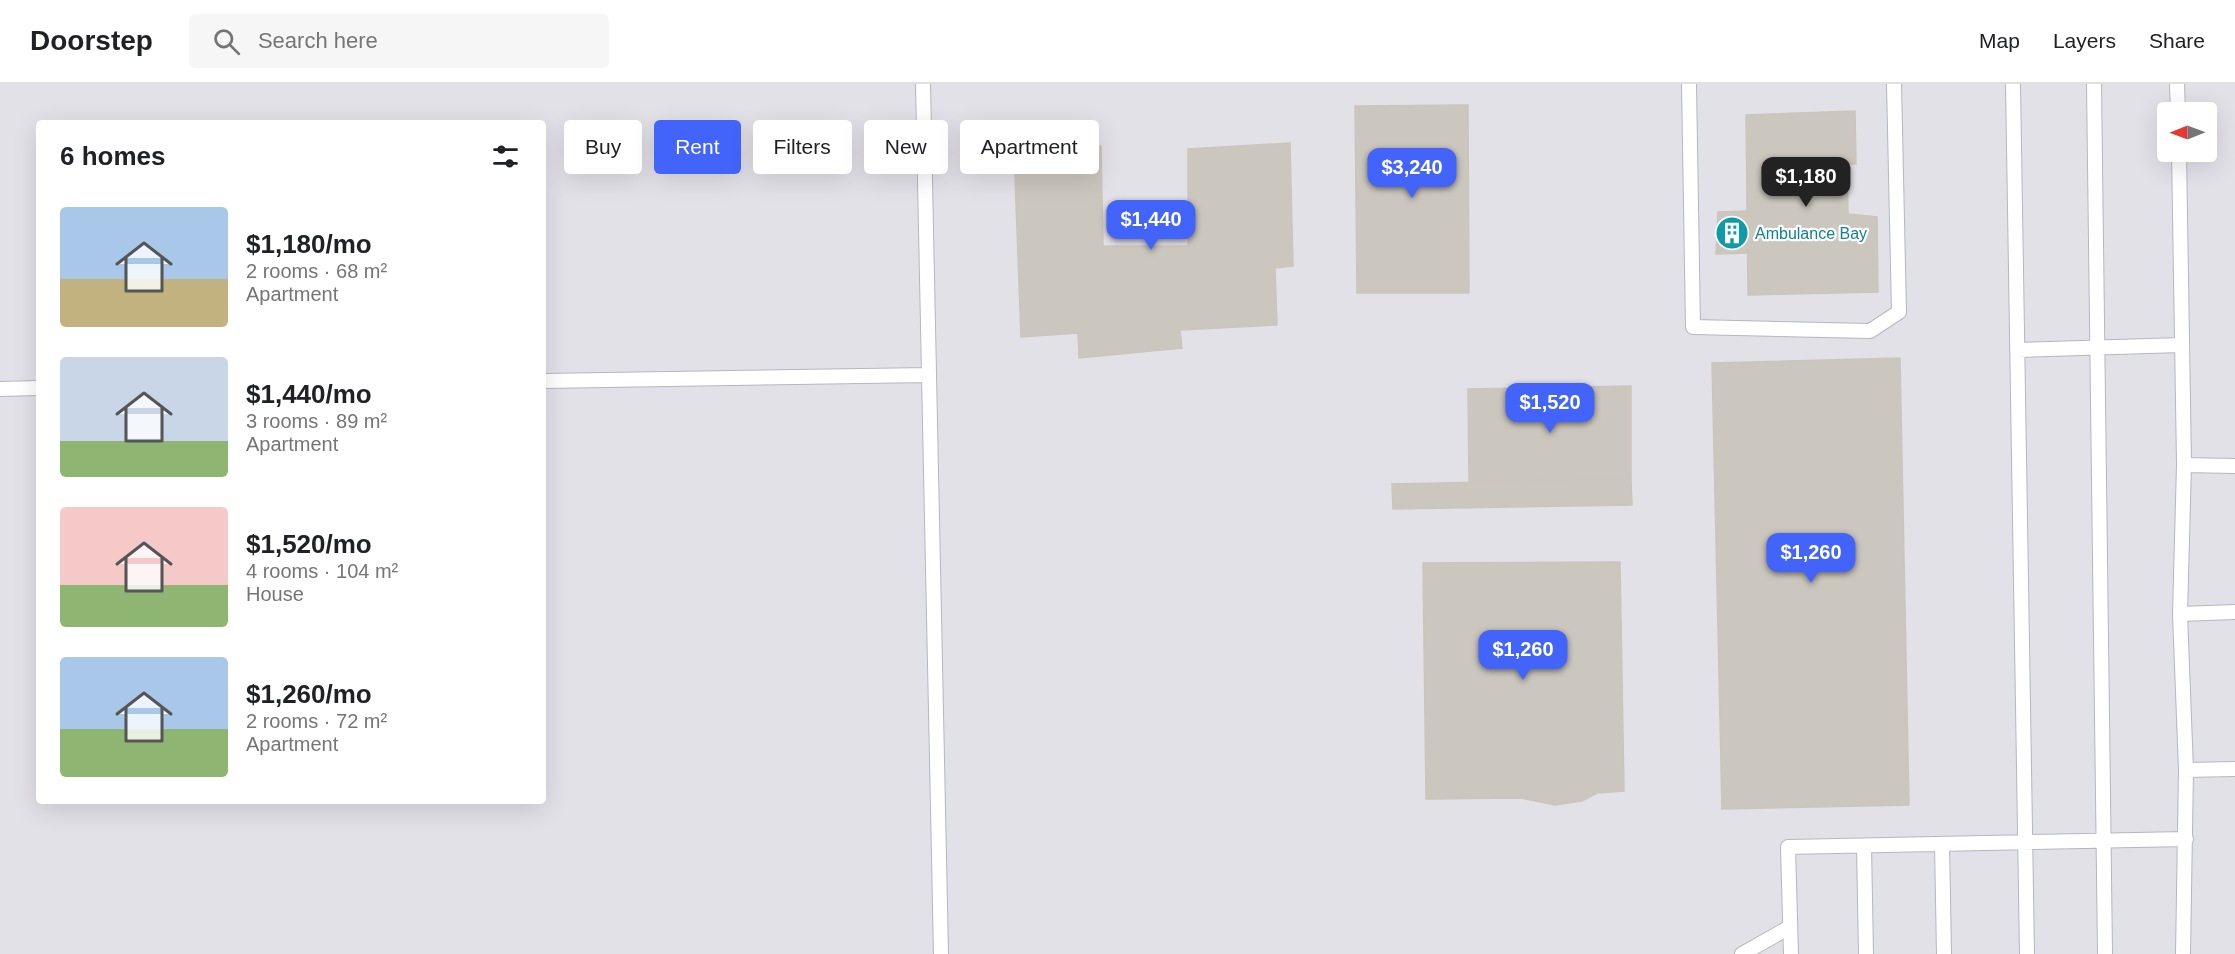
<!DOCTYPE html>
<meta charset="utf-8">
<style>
:root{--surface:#fff;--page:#f6f6f6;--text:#202124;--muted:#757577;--line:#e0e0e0;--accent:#4264fb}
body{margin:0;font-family:Helvetica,sans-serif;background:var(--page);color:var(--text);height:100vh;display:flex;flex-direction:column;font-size:22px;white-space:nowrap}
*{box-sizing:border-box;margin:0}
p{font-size:20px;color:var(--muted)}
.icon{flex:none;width:33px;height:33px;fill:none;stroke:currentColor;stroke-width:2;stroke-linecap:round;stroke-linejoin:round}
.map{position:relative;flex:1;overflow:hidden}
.side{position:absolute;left:36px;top:36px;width:510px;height:684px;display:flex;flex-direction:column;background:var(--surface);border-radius:6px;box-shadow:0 6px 24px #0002}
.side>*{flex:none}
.top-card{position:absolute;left:564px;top:36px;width:570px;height:54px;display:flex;gap:12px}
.needle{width:39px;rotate:269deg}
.buttons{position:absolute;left:2157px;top:18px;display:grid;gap:12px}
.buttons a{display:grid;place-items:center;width:60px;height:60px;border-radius:6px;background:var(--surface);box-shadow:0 6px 24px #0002;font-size:30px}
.price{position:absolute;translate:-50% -51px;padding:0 14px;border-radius:12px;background:var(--accent);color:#fff;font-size:20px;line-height:39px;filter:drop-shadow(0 2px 3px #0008)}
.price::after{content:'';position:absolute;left:50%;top:36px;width:18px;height:14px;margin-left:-9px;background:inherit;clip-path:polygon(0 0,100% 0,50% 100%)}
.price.current{background:#222;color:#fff}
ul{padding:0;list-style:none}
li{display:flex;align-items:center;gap:18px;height:150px;padding:0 24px}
li span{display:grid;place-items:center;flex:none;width:168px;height:120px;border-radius:6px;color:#555}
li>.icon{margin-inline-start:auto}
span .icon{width:72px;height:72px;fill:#fffc;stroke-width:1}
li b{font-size:26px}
h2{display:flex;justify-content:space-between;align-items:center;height:72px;padding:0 24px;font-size:26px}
.pill{padding:0 21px;border-radius:6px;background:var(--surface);box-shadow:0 6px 24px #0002;font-size:21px;line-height:54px}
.pill.current{background:var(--accent);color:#fff}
header{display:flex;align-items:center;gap:36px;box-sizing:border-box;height:84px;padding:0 30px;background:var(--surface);border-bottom:2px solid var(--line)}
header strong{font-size:28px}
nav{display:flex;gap:33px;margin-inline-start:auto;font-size:21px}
.search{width:420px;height:54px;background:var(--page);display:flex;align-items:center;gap:15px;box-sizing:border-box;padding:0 21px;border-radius:6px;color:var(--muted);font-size:22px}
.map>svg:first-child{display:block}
</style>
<header>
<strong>Doorstep</strong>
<div class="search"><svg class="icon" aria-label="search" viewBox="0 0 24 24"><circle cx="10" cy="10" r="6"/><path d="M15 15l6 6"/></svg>Search here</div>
<nav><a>Map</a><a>Layers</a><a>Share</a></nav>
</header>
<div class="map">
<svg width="2235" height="870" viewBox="0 0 2235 870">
<rect width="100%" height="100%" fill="#efe9e1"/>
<!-- industrial -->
<path fill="#e3e1e8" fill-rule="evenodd" d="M 0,0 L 2235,0 L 2235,870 L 0,870 ZM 2168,28 L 2206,28 L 2206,68 L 2168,68 ZM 39,39 L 543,39 L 543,717 L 39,717 Z"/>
<!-- building -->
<path fill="#cbc7bf" stroke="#cbc5ba" stroke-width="1.5" d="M 1468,21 L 1469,209 L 1357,209 L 1355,22 Z
M 1855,27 L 1856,80 L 1847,80 L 1848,130 L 1877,133 L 1878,208 L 1748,211 L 1746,31 Z
M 1290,59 L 1293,182 L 1275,184 L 1277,241 L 1180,246 L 1182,264 L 1079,274 L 1078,249 L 1021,253 L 1014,65 L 1101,62 L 1103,162 L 1188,162 L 1188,65 Z
M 1748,127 L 1748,169 L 1716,170 L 1718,128 Z
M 1900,274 L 1909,721 L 1722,725 L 1712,279 Z
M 1631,302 L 1631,395 L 1469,397 L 1468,305 Z
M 1631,395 L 1632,421 L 1393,425 L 1392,400 Z
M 1620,478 L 1624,707 L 1597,709 L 1582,717 L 1555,721 L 1521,714 L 1426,715 L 1423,479 Z"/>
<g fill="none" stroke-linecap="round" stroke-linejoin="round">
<!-- lane casing -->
<g stroke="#b4b7c1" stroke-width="16">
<path id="lane" d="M 923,0 L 941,870
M 1689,0 L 1693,243 L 1870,247 L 1899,228 L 1894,0
M 2013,0 L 2027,870
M 2094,0 L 2105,870
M 2177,0 L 2178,28
M 2179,68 L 2184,381 L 2180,530 L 2186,686 L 2183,870
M 2017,266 L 2182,261
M 543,297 L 929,291
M 0,305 L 39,304
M 2184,381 L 2235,382
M 2180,530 L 2235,528
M 2186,686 L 2235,685
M 1942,760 L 1944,870
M 1864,762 L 1866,870
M 1742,870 L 1790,843
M 1791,870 L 1788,763 L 2186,755"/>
</g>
<!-- lane -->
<use href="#lane" stroke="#fff" stroke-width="14"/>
</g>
<!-- icons -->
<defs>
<g id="building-disc" transform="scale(1.725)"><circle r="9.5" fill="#0f9aa8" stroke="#fff"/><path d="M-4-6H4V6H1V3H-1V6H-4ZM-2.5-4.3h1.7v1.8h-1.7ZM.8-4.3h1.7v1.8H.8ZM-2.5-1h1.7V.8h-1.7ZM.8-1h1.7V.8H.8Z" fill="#fff"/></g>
</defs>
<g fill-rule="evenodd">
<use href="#building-disc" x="1732" y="149"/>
</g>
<g text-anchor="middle" stroke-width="4.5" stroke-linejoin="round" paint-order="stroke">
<!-- culture labels -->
<g font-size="16" fill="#0d838f" stroke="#fff" text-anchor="start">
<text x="1755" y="155">Ambulance Bay</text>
</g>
</g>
</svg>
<div class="buttons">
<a><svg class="needle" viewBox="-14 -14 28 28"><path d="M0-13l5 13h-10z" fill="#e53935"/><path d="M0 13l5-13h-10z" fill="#757577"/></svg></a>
</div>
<b class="price" style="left:1412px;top:115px">$3,240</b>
<b class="price current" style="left:1806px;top:124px">$1,180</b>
<b class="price" style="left:1151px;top:167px">$1,440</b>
<b class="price" style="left:1550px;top:350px">$1,520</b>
<b class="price" style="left:1811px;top:500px">$1,260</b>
<b class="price" style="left:1523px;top:597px">$1,260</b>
<div class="top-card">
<a class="pill">Buy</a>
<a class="pill current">Rent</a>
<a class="pill">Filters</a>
<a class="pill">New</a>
<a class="pill">Apartment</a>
</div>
<section class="side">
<h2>6 homes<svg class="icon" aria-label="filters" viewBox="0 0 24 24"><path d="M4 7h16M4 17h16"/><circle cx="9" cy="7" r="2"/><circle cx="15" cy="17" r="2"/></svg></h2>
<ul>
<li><span style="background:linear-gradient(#a9c7e8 60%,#c2b280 0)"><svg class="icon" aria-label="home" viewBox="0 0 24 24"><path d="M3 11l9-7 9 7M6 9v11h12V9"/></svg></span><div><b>$1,180/mo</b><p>2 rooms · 68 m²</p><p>Apartment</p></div></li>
<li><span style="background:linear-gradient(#c9d6e8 70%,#8fb573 0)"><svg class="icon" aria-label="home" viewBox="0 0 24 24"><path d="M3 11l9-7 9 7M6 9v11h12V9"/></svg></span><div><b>$1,440/mo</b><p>3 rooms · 89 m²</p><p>Apartment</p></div></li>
<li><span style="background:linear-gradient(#f6c9c9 65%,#8fb573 0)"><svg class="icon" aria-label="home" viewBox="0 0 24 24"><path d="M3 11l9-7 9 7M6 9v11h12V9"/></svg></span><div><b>$1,520/mo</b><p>4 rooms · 104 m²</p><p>House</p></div></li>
<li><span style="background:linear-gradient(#a9c7e8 60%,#8fb573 0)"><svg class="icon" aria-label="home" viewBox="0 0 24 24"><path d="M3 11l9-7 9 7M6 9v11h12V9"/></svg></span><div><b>$1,260/mo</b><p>2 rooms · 72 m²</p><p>Apartment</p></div></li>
</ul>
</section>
</div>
